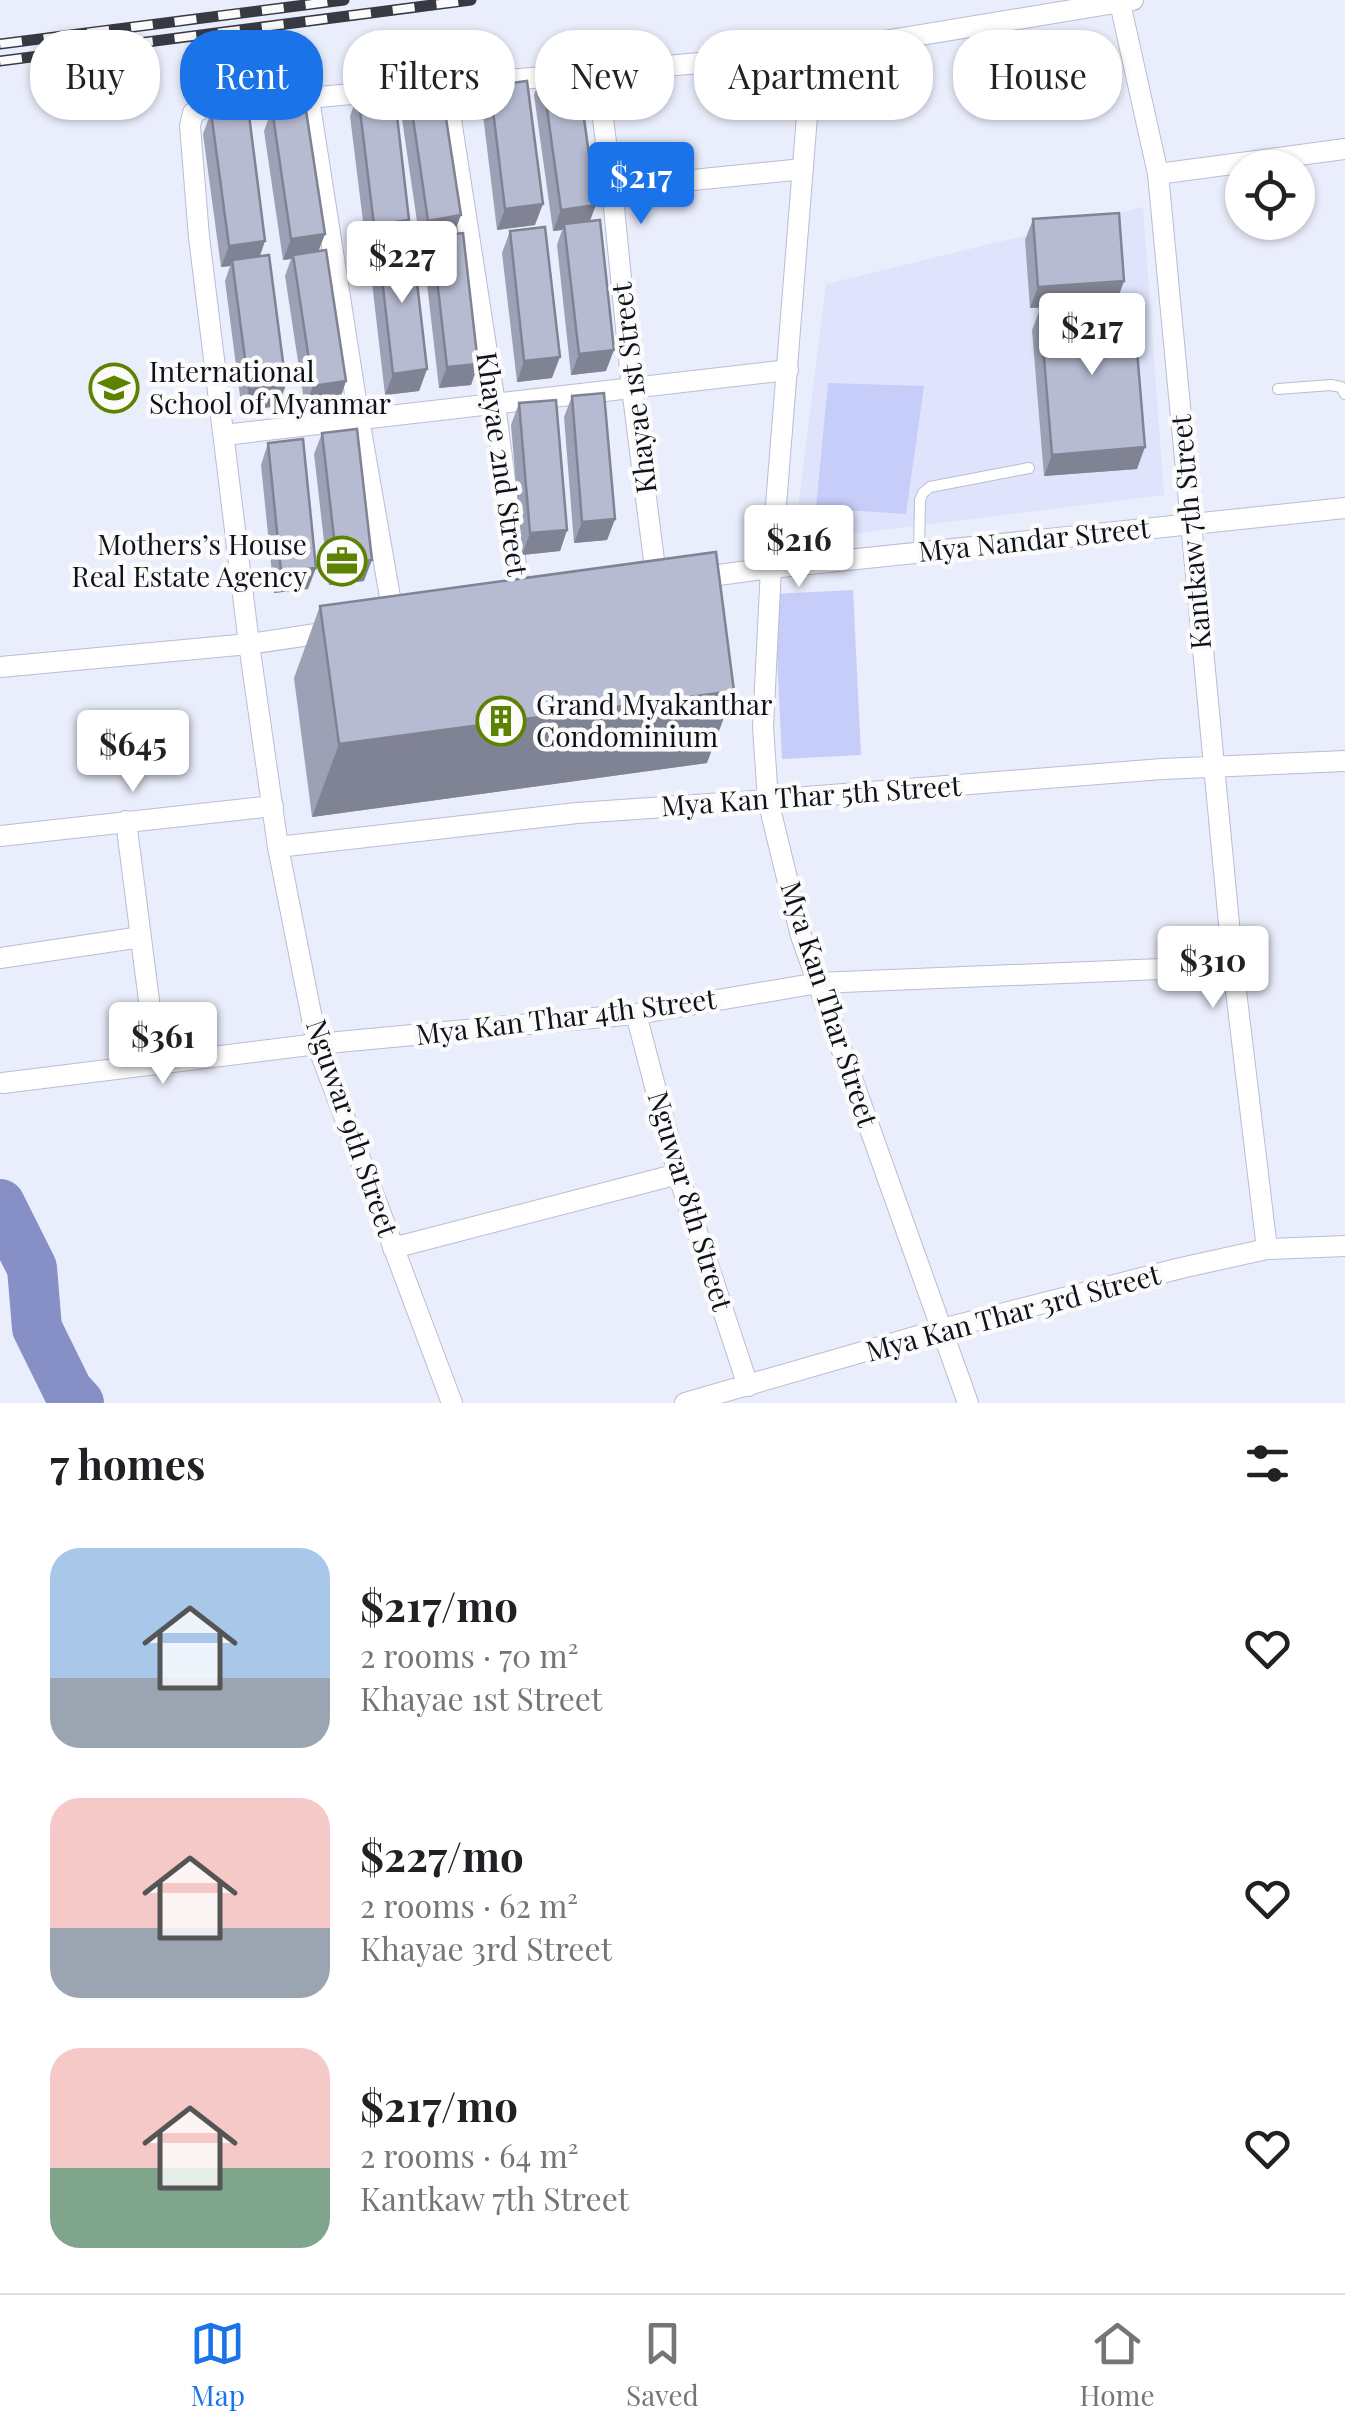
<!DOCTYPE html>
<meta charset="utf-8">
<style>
:root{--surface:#fff;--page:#f2f2f2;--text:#202124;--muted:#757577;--line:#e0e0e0;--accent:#1a73e8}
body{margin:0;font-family:"Playfair Display",serif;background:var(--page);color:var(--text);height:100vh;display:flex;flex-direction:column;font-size:38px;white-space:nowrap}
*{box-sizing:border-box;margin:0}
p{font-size:32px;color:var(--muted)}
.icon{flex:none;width:55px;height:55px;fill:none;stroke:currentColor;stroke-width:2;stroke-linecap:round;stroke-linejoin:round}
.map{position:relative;height:1403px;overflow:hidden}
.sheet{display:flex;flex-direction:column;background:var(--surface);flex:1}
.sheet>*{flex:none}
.guide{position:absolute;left:30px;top:30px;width:1285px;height:90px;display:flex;gap:20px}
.buttons{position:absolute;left:1225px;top:150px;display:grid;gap:20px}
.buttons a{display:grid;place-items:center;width:90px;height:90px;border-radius:50%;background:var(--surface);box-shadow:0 2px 8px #0004;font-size:50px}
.price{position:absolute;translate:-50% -85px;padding:0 22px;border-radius:10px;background:#fff;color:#222;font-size:32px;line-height:65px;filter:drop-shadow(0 2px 5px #0008)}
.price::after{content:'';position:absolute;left:50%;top:60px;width:30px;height:22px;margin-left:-15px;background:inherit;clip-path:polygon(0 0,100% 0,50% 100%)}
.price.current{background:var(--accent);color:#fff}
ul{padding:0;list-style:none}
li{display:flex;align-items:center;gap:30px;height:250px;padding:0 50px}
li span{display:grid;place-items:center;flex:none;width:280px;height:200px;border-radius:30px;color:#555}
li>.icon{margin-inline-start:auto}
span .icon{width:120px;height:120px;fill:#fffc;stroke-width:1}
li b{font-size:42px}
h2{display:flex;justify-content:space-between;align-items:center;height:120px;padding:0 50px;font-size:42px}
.chip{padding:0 35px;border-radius:40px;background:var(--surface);box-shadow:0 2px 8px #0004;font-size:35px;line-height:90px}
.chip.current{background:var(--accent);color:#fff}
.tabs{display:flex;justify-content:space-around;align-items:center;height:140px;border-top:2px solid var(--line);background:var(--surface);font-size:28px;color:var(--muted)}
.tabs a{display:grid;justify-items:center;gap:5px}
.tabs .current{color:var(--accent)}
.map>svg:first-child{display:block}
</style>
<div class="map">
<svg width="1345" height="1403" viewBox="0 0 1345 1403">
<rect width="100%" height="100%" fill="#eaedfb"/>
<!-- built -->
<path fill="#dfe4fc" d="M 1143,207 L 1164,495 L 794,541 L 826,284 Z"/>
<!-- green -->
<path fill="#c5cdf8" d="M 828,383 L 924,386 L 906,514 L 816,508 Z
M 853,590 L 861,755 L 782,759 L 774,594 Z"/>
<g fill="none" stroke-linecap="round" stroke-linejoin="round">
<!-- river -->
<path stroke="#868fc6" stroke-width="50" d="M 0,1204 L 32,1268 L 37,1328 L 68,1391 L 79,1403"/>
<!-- lane casing -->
<g stroke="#b9bdd4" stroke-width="12">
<path id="lane" d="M 1278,389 L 1331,385 L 1341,387 L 1345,394
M 919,552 L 920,500 L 923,493 L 930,487 L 1029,468"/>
</g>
<!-- street casing -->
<g stroke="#b9bdd4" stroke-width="22">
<path id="street" d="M 1120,3 L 1158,174 L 1233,966 L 1267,1249
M 812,53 L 771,568 L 763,727 L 768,800 L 801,936 L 968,1403
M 597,73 L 612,188 L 632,388 L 657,584
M 446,87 L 495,404 L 521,604
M 309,99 L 359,419 L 394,620
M 1158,174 L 1345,149
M 612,188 L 803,169
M 224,435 L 788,370
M 696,578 L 771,568 L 1345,508
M 0,667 L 249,644 L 336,631
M 126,821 L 157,1063
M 0,836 L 273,806
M 278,847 L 577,813 L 768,800 L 1162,769 L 1345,761
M 0,958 L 141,937
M 636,1014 L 678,1174 L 748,1386
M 3,1083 L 317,1044 L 636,1014 L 818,983 L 1233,966
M 393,1248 L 678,1174
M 452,1403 L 317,1044 L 278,847 L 249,644 L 199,237 L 190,126 L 193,113 L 206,107 L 812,53 L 1133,0
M 685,1403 L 942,1329 L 1181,1268 L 1267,1249 L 1345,1246"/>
</g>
<!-- lane -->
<use href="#lane" stroke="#fff" stroke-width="10"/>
<!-- street -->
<use href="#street" stroke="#fff" stroke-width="20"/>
<!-- rail casing -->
<g stroke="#373a43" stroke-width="11">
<path id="rail" d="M 0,44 L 344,0
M 0,61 L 471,0"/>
</g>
<!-- rail -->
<use href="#rail" stroke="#fbfbfb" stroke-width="8" stroke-dasharray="22" stroke-linecap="butt"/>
</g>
<!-- wall -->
<path fill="#9da1b5" d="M 542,73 L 590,221 L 606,371 L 571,375 L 557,245 L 562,230 L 553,231 L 534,95 Z
M 490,86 L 535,225 L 497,230 L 482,107 Z
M 409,91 L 454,234 L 478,364 L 471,385 L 439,388 L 424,258 L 430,240 L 420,242 L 401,112 Z
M 358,94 L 409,220 L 402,241 L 427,369 L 419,391 L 385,395 L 370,265 L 377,245 L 366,246 L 350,116 Z
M 272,109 L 325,234 L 318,251 L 346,381 L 339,402 L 305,407 L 285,276 L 291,259 L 283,260 L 264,131 Z
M 211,112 L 260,256 L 278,406 L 242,411 L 225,281 L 230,266 L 221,267 L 203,134 Z
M 1033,219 L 1124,281 L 1116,303 L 1030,308 L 1025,240 Z
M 510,231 L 552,378 L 517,382 L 502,253 Z
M 1040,309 L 1137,469 L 1044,476 L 1032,330 Z
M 572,396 L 615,519 L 607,540 L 574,543 L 564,417 Z
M 519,403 L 567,530 L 560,551 L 522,555 L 511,425 Z
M 322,433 L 364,581 L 329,585 L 314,454 Z
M 268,443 L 308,589 L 274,593 L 261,465 Z
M 320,606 L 707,763 L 312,817 L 294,678 Z"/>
<!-- shaded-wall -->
<path fill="#808393" d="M 543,204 L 535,225 L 497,230 L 505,209 Z
M 596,205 L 588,226 L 564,224 L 562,230 L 553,231 L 561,210 Z
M 461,215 L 453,237 L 432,236 L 430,240 L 420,242 L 428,221 Z
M 409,220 L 402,242 L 366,246 L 374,225 Z
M 325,234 L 317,255 L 293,255 L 291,259 L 283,260 L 291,239 Z
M 265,241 L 258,262 L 232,260 L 230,266 L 221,267 L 229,246 Z
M 1124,281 L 1116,303 L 1030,308 L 1038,287 Z
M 614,350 L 606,371 L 571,375 L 579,354 Z
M 560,357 L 552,378 L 517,382 L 524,361 Z
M 478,364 L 471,385 L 439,388 L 447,367 Z
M 427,369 L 419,391 L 385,395 L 393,374 Z
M 346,381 L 339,402 L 305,407 L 313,386 Z
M 286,385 L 278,406 L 242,411 L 249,389 Z
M 1145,447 L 1137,469 L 1044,476 L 1052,455 Z
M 615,519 L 607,540 L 574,543 L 582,522 Z
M 567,530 L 560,551 L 522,555 L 530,533 Z
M 372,560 L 364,581 L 329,585 L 337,564 Z
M 316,568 L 308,589 L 274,593 L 281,571 Z
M 734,691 L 707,763 L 312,817 L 339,744 Z"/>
<!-- building -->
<path fill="#b7bbd2" stroke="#808393" stroke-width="2.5" d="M 577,68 L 596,205 L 561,210 L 542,73 Z
M 527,81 L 543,204 L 505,209 L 490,86 Z
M 441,86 L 461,215 L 428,221 L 409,91 Z
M 394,90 L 409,220 L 374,225 L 358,94 Z
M 305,104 L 325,234 L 291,239 L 272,109 Z
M 248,107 L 265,241 L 229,246 L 211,112 Z
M 1119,213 L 1124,281 L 1038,287 L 1033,219 Z
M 600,220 L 614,350 L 579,354 L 564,224 Z
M 545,227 L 560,357 L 524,361 L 510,231 Z
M 463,233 L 478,364 L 447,367 L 432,236 Z
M 412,239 L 427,369 L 393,374 L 378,244 Z
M 326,250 L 346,381 L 313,386 L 293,255 Z
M 269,255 L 286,385 L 249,389 L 232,260 Z
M 1133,302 L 1145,447 L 1052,455 L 1040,309 Z
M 604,393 L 615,519 L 582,522 L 572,396 Z
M 556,400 L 567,530 L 530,533 L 519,403 Z
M 357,429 L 372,560 L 337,564 L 322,433 Z
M 303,439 L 316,568 L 281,571 L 268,443 Z
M 716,552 L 734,691 L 339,744 L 320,606 Z"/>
<!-- icons -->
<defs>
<g id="school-ring" transform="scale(2.5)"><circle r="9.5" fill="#fbfbfb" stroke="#5d8200" stroke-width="1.5"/><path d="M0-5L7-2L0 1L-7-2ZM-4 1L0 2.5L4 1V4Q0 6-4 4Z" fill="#5d8200"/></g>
<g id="office-ring" transform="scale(2.5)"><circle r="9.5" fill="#fbfbfb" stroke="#5d8200" stroke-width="1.5"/><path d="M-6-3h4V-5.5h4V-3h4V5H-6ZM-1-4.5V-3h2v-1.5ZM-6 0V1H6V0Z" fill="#5d8200"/></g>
<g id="building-ring" transform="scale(2.5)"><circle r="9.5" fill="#fbfbfb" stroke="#5d8200" stroke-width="1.5"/><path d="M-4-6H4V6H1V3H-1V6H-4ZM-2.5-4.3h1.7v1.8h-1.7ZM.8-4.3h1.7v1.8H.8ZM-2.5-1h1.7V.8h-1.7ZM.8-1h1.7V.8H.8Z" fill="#5d8200"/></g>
</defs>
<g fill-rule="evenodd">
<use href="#school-ring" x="114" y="388"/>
<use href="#office-ring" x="342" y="561"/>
<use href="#building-ring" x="501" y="721"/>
</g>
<g text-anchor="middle" stroke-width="9" stroke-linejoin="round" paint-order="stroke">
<!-- poi labels -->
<g font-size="28" fill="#10121a" stroke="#fbfbfb" text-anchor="start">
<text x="149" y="382">International<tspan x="149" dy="32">School of Myanmar</tspan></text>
<text x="307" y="555" text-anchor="end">Mothers’s House<tspan x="307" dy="32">Real Estate Agency</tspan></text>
<text x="536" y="715">Grand Myakanthar<tspan x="536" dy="32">Condominium</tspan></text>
</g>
<!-- street labels -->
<g font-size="28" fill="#10121a" stroke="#fbfbfb">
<text transform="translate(634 388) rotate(-97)" y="10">Khayae 1st Street</text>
<text transform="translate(502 464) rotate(82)" y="10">Khayae 2nd Street</text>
<text transform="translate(1191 532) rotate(-95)" y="10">Kantkaw 7th Street</text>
<text transform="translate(1034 540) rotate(-6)" y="10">Mya Nandar Street</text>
<text transform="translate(811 796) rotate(-4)" y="10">Mya Kan Thar 5th Street</text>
<text transform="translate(829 1004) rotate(72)" y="10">Mya Kan Thar Street</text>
<text transform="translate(566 1017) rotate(-7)" y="10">Mya Kan Thar 4th Street</text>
<text transform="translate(352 1128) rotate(71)" y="10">Nguwar 9th Street</text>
<text transform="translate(690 1201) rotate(73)" y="10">Nguwar 8th Street</text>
<text transform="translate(1013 1313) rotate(-15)" y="10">Mya Kan Thar 3rd Street</text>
</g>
</g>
</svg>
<div class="buttons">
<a><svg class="icon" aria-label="locate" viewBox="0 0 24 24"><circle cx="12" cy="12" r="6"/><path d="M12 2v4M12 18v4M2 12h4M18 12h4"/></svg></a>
</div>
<b class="price current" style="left:641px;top:227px">$217</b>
<b class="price" style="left:402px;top:306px">$227</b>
<b class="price" style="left:1092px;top:378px">$217</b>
<b class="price" style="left:799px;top:590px">$216</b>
<b class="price" style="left:133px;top:795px">$645</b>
<b class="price" style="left:1213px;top:1011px">$310</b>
<b class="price" style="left:163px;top:1087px">$361</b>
<div class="guide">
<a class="chip">Buy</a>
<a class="chip current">Rent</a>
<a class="chip">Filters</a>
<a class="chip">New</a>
<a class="chip">Apartment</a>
<a class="chip">House</a>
</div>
</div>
<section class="sheet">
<h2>7 homes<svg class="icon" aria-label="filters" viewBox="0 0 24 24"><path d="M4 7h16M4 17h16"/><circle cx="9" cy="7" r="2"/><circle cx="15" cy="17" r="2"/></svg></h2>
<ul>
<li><span style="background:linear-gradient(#a9c7e8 65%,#9aa5b1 0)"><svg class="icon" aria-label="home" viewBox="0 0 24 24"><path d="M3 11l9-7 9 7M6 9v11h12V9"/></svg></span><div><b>$217/mo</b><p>2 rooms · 70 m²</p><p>Khayae 1st Street</p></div><svg class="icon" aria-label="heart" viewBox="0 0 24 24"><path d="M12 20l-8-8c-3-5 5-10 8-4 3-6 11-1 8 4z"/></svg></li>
<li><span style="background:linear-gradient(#f6c9c9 65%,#9aa5b1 0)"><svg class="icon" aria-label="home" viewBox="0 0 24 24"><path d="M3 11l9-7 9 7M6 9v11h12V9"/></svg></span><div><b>$227/mo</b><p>2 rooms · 62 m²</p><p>Khayae 3rd Street</p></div><svg class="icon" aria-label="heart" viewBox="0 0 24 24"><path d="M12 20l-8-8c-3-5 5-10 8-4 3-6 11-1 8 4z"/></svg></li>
<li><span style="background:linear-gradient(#f6c9c9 60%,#7fa58c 0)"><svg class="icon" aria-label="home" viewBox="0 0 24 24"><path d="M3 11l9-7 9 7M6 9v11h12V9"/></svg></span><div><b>$217/mo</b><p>2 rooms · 64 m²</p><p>Kantkaw 7th Street</p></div><svg class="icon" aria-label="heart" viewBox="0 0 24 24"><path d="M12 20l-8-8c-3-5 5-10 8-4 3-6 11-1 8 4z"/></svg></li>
</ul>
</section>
<nav class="tabs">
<a class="current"><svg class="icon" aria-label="map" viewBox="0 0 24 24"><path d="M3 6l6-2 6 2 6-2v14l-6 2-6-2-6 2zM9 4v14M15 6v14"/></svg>Map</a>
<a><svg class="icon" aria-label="saved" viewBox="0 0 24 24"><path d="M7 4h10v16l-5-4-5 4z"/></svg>Saved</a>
<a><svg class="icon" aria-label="home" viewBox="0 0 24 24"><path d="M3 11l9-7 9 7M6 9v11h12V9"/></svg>Home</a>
</nav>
